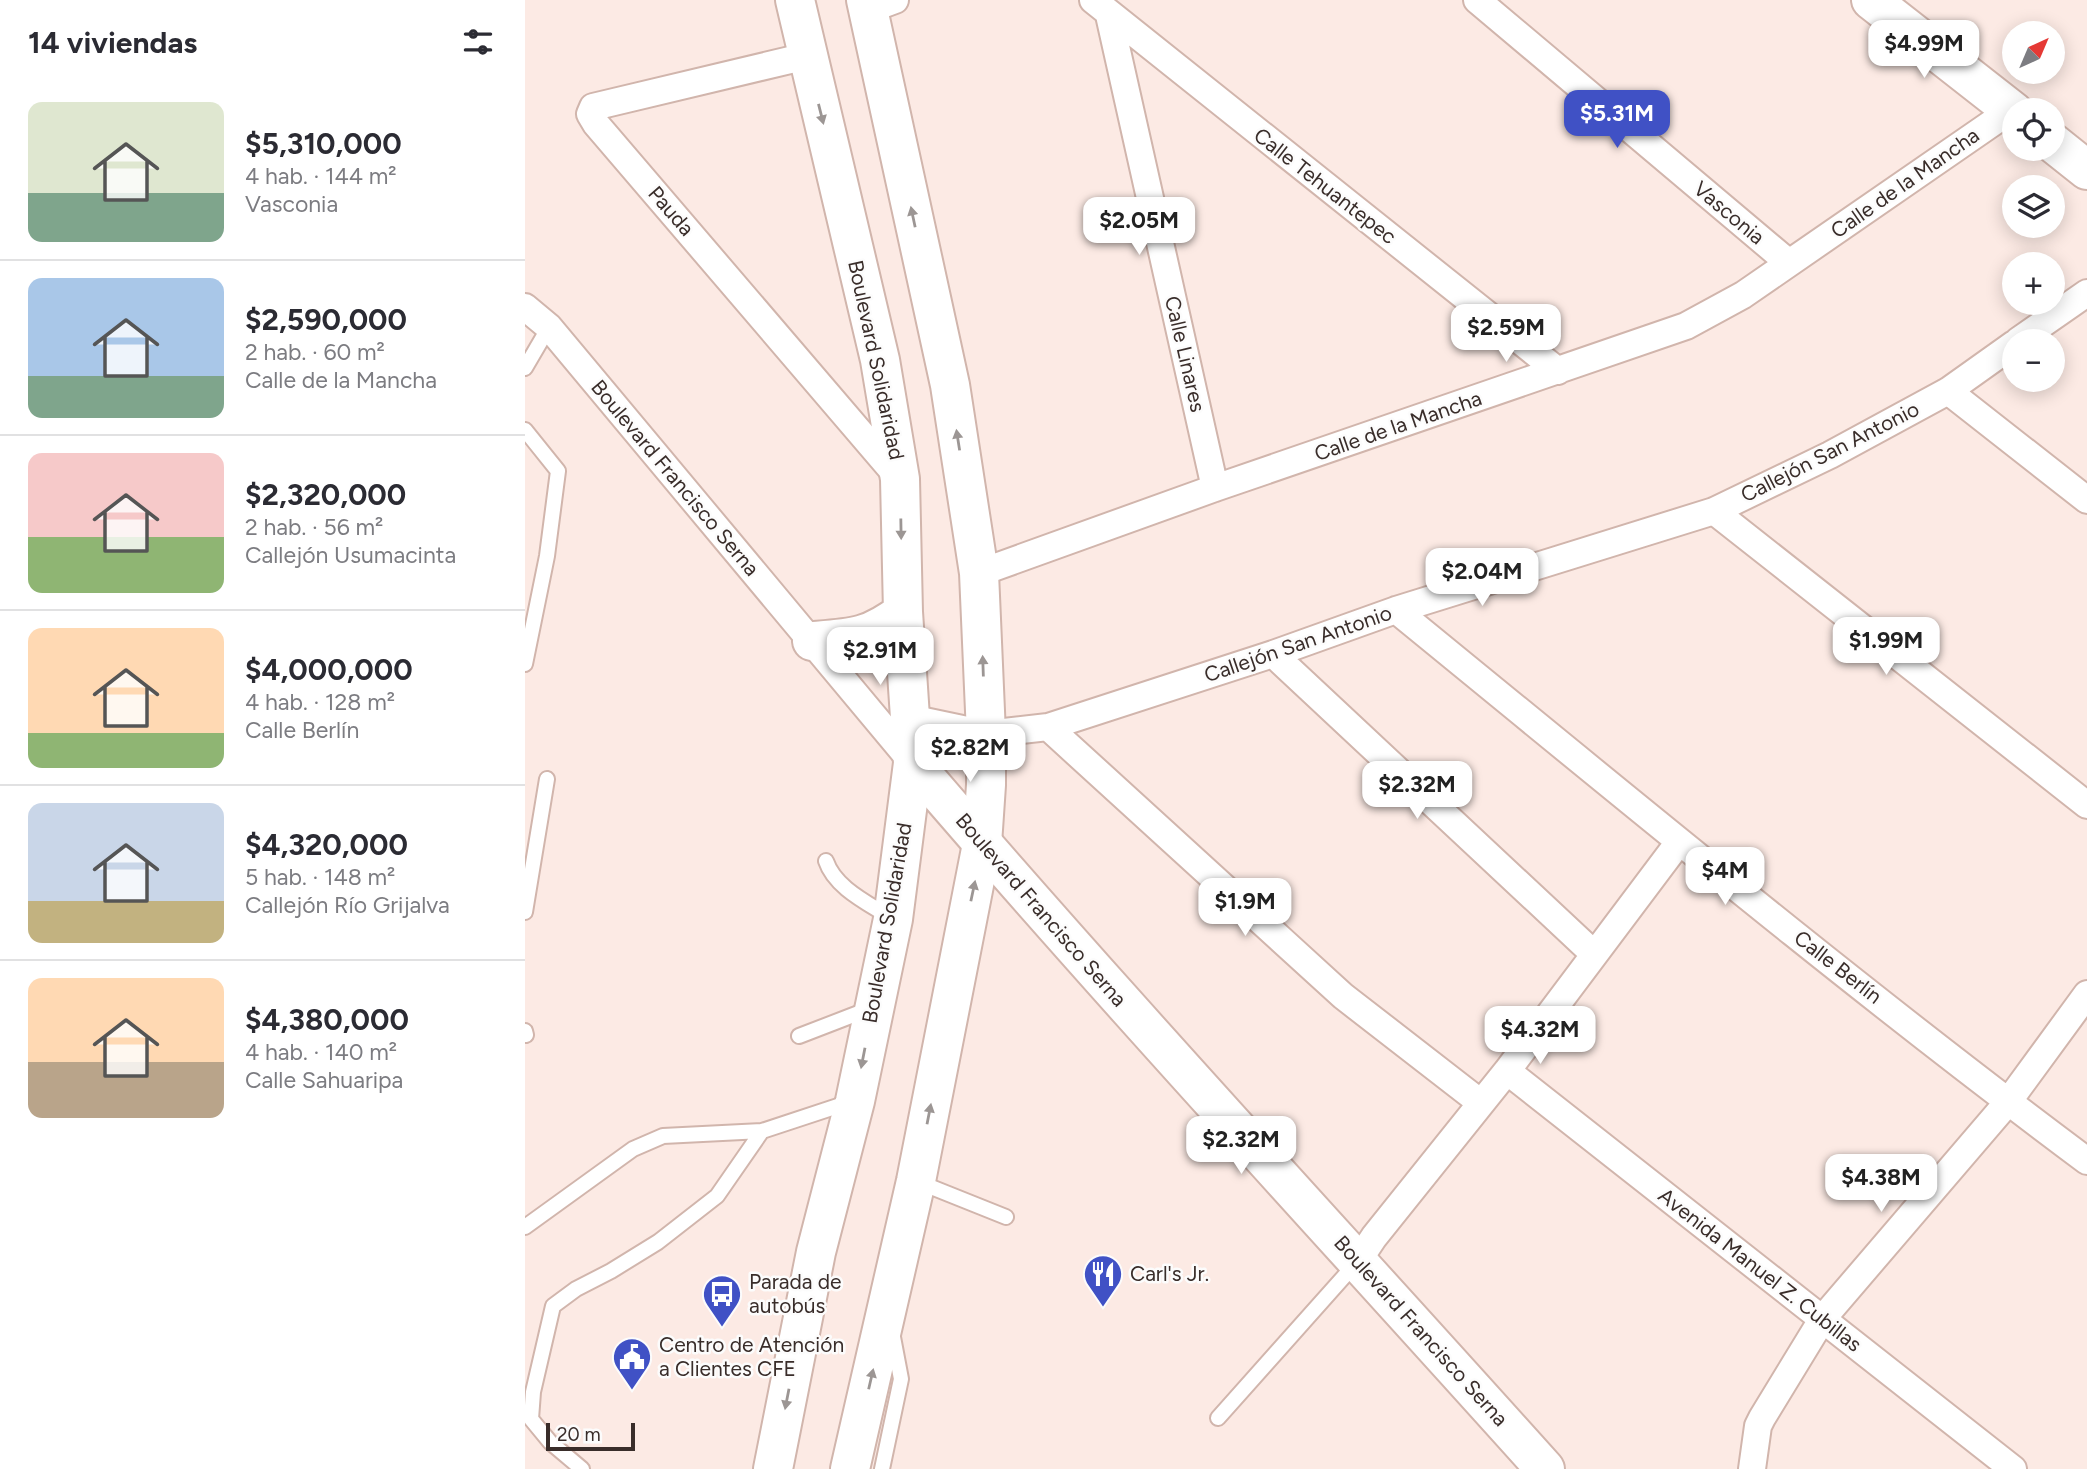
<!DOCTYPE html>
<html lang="es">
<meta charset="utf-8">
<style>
:root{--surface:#fff;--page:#f7f7f7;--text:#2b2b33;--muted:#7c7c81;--line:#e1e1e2;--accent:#4051c5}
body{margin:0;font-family:Figtree,sans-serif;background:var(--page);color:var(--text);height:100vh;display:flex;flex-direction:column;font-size:26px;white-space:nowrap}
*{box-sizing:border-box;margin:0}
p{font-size:23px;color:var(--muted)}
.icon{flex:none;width:38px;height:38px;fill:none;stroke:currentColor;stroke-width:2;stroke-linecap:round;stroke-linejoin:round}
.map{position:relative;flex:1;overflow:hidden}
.sheet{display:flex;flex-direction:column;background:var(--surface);width:525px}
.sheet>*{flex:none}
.needle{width:46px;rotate:44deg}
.tools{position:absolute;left:1477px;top:21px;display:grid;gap:14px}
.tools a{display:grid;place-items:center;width:63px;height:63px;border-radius:50%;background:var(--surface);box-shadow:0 4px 18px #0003;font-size:35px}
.scale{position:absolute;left:21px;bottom:18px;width:89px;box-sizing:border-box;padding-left:7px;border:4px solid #392d2a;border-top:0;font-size:19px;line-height:24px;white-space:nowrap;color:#392d2a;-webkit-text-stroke:5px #fcfcfc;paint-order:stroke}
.price{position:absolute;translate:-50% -60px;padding:0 16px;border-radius:14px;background:#fff;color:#222;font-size:23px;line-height:46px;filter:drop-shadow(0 2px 4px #0008)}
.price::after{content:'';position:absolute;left:50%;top:42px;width:21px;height:16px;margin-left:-10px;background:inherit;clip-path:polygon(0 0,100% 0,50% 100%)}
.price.on{background:var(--accent);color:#fff}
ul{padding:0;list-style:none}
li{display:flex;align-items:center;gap:21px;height:175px;padding:0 28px}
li+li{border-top:2px solid var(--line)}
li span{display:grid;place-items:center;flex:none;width:196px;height:140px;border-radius:14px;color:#555}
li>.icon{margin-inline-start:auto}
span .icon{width:84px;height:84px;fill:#fffc;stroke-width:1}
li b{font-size:30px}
h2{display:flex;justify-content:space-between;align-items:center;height:84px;padding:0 28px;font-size:30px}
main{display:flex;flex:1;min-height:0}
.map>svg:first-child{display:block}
</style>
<main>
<section class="sheet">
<h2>14 viviendas<svg class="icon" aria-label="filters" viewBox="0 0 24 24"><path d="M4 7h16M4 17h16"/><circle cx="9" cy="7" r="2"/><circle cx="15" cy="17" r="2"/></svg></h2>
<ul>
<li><span style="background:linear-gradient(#dfe7d0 65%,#7fa58c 0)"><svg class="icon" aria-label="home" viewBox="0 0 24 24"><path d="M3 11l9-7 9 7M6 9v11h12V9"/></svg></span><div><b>$5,310,000</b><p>4 hab. · 144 m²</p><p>Vasconia</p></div></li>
<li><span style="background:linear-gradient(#a9c7e8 70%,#7fa58c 0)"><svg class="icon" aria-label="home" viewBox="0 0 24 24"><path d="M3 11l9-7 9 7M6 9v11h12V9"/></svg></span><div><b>$2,590,000</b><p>2 hab. · 60 m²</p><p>Calle de la Mancha</p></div></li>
<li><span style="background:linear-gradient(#f6c9c9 60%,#8fb573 0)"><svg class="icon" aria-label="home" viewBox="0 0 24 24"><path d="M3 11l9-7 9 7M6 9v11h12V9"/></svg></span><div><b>$2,320,000</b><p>2 hab. · 56 m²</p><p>Callejón Usumacinta</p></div></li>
<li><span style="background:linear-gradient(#ffd9b3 75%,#8fb573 0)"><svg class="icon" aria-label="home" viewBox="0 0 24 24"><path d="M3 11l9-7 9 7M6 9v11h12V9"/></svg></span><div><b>$4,000,000</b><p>4 hab. · 128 m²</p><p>Calle Berlín</p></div></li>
<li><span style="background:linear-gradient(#c9d6e8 70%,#c2b280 0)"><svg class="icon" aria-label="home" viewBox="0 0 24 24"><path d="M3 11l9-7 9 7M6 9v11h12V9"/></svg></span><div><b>$4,320,000</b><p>5 hab. · 148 m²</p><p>Callejón Río Grijalva</p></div></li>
<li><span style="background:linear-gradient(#ffd9b3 60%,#b9a48a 0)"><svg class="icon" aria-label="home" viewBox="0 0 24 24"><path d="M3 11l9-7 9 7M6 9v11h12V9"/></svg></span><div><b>$4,380,000</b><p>4 hab. · 140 m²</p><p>Calle Sahuaripa</p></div></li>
</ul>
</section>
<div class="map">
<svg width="1562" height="1469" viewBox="0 0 1562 1469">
<rect width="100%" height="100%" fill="#fceae4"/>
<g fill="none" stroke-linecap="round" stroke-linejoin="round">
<!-- service casing -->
<g stroke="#d1b5ac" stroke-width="18">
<path id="service" d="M 0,368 L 24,327
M 0,430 L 33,471 L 22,556 L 0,664
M 301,861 C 310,888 343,903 366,918
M 0,912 L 22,779
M 0,1031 L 1,1035
M 274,1036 L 344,1009
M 391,1181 L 481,1217
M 0,1227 L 108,1149 L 138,1136 L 237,1131 L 325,1102
M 693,1418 L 832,1262
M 57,1469 L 25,1442 L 6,1419 L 8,1392 L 28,1306 L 51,1289 L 86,1271 L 133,1242 L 192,1196 L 237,1131
M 357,1469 L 376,1379 L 368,1337"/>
</g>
<!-- minor casing -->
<g stroke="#d1b5ac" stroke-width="30">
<path id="minor" d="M 568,0 L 1033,371
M 952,0 L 1264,263
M 343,10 L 370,0
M 584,15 L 690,488
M 282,56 L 68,107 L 65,114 L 71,124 L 374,478
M 0,307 L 24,327 L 388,763
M 1493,341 L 1562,293
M 1423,391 L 1562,500
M 1189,511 L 1562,805
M 454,573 L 690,488 L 1161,326 L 1218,295 L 1486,110
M 871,610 C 1099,796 1326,985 1562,1161
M 748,654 L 1069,954
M 385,718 L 461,734 L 523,727 L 748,654 L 871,610 L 1189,511 L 1305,455 L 1423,391 L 1489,344
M 523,727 L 818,996 L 956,1103
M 982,1071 L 1488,1469
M 833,1261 L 849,1237 L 982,1071 L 1154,842
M 1227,1469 L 1233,1426 L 1237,1418 L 1298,1318 L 1483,1102 L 1562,994"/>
</g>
<!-- secondary casing -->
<g stroke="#d1b5ac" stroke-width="42">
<path id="secondary" d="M 1346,0 L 1489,112
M 1528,143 L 1562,170
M 388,763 C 594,1003 809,1234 1020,1469"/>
</g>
<!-- primary casing -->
<g stroke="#d1b5ac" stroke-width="42">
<path id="primary" d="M 287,641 C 328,638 344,638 378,612
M 248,1469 L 291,1252 L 330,1101 L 368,919 L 388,763 L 378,612 L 375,479 L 355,360 L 270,0
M 325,1469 L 391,1181 L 457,844 L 461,785 L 461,734 L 454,573 L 425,385 L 341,0"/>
</g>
<!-- service -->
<use href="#service" stroke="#fff" stroke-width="14"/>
<!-- minor -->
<use href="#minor" stroke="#fff" stroke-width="26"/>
<!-- secondary -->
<use href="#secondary" stroke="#fff" stroke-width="38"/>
<!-- primary -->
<use href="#primary" stroke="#fff" stroke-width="38"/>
</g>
<!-- one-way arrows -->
<defs><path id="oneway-solid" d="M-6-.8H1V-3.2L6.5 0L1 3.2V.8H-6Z" transform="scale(1.75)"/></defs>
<g fill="#9c9694">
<use href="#oneway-solid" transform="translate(296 114) rotate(76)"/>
<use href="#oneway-solid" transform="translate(388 217) rotate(-102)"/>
<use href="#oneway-solid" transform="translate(433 440) rotate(-99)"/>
<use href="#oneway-solid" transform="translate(376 529) rotate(89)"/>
<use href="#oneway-solid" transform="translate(458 666) rotate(-92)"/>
<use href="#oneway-solid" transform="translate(448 891) rotate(-78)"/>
<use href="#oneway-solid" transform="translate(338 1058) rotate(101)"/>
<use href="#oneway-solid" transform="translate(404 1114) rotate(-79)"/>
<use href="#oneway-solid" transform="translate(346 1379) rotate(-77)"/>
<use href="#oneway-solid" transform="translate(262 1399) rotate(101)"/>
</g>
<!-- icons -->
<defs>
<g id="restaurant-pin" transform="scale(2.0125)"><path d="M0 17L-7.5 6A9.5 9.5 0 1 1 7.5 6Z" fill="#4051c5" stroke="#fcfcfc"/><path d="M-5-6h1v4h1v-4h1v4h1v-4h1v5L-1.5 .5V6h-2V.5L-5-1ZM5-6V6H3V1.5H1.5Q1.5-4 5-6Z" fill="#fff"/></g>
<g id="bus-pin" transform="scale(2.0125)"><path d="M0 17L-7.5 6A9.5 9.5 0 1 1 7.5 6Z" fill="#4051c5" stroke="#fcfcfc"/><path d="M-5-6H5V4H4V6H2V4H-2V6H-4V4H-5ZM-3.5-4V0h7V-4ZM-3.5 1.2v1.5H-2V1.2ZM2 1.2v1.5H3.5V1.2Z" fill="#fff"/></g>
<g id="civic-pin" transform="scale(2.0125)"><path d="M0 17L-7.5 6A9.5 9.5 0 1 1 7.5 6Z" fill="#4051c5" stroke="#fcfcfc"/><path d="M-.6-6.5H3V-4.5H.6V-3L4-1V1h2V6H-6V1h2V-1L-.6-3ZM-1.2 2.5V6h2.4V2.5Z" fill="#fff"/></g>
</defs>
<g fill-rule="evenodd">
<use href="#restaurant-pin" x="578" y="1274"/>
<use href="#bus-pin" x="197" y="1294"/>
<use href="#civic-pin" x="107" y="1357"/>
</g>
<g text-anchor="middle" stroke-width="5" stroke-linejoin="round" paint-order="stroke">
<!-- street labels -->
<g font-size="21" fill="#392d2a" stroke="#fcfcfc">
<text transform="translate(1380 183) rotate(-35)" y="7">Calle de la Mancha</text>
<text transform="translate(800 186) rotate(38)" y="7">Calle Tehuantepec</text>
<text transform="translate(146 211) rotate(49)" y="7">Pauda</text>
<text transform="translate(1204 213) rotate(40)" y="7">Vasconia</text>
<text transform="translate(660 354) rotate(77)" y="7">Calle Linares</text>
<text transform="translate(351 360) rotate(78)" y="7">Boulevard Solidaridad</text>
<text transform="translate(873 426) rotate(-19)" y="7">Calle de la Mancha</text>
<text transform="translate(1305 452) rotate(-27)" y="7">Callejón San Antonio</text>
<text transform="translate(150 478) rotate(50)" y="7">Boulevard Francisco Serna</text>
<text transform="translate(773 644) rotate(-19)" y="7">Callejón San Antonio</text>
<text transform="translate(516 910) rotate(49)" y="7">Boulevard Francisco Serna</text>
<text transform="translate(362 923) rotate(-80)" y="7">Boulevard Solidaridad</text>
<text transform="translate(1313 967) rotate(38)" y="7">Calle Berlín</text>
<text transform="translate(1235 1270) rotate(38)" y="7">Avenida Manuel Z. Cubillas</text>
<text transform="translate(896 1331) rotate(48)" y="7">Boulevard Francisco Serna</text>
</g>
<!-- poi labels -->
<g font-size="21" fill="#392d2a" stroke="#fcfcfc" text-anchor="start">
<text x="605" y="1281">Carl's Jr.</text>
<text x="224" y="1289">Parada de<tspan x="224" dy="24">autobús</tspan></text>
<text x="134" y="1352">Centro de Atención<tspan x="134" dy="24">a Clientes CFE</tspan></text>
</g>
</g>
</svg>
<div class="tools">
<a><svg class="needle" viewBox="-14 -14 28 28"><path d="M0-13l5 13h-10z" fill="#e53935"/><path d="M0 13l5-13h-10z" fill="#7c7c81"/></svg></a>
<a><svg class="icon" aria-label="locate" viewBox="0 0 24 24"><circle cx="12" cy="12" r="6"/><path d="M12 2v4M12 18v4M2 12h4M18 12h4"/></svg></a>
<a><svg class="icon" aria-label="layers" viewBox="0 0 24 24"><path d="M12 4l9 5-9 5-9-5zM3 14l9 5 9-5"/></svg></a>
<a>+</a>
<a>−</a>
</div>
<div class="scale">20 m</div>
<b class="price" style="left:1399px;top:80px">$4.99M</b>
<b class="price on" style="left:1092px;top:150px">$5.31M</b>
<b class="price" style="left:614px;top:257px">$2.05M</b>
<b class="price" style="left:981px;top:364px">$2.59M</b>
<b class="price" style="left:957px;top:608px">$2.04M</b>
<b class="price" style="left:1361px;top:677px">$1.99M</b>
<b class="price" style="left:355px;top:687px">$2.91M</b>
<b class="price" style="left:445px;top:784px">$2.82M</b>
<b class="price" style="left:892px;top:821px">$2.32M</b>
<b class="price" style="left:1200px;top:907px">$4M</b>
<b class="price" style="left:720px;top:938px">$1.9M</b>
<b class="price" style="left:1015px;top:1066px">$4.32M</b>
<b class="price" style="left:716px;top:1176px">$2.32M</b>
<b class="price" style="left:1356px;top:1214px">$4.38M</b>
</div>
</main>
